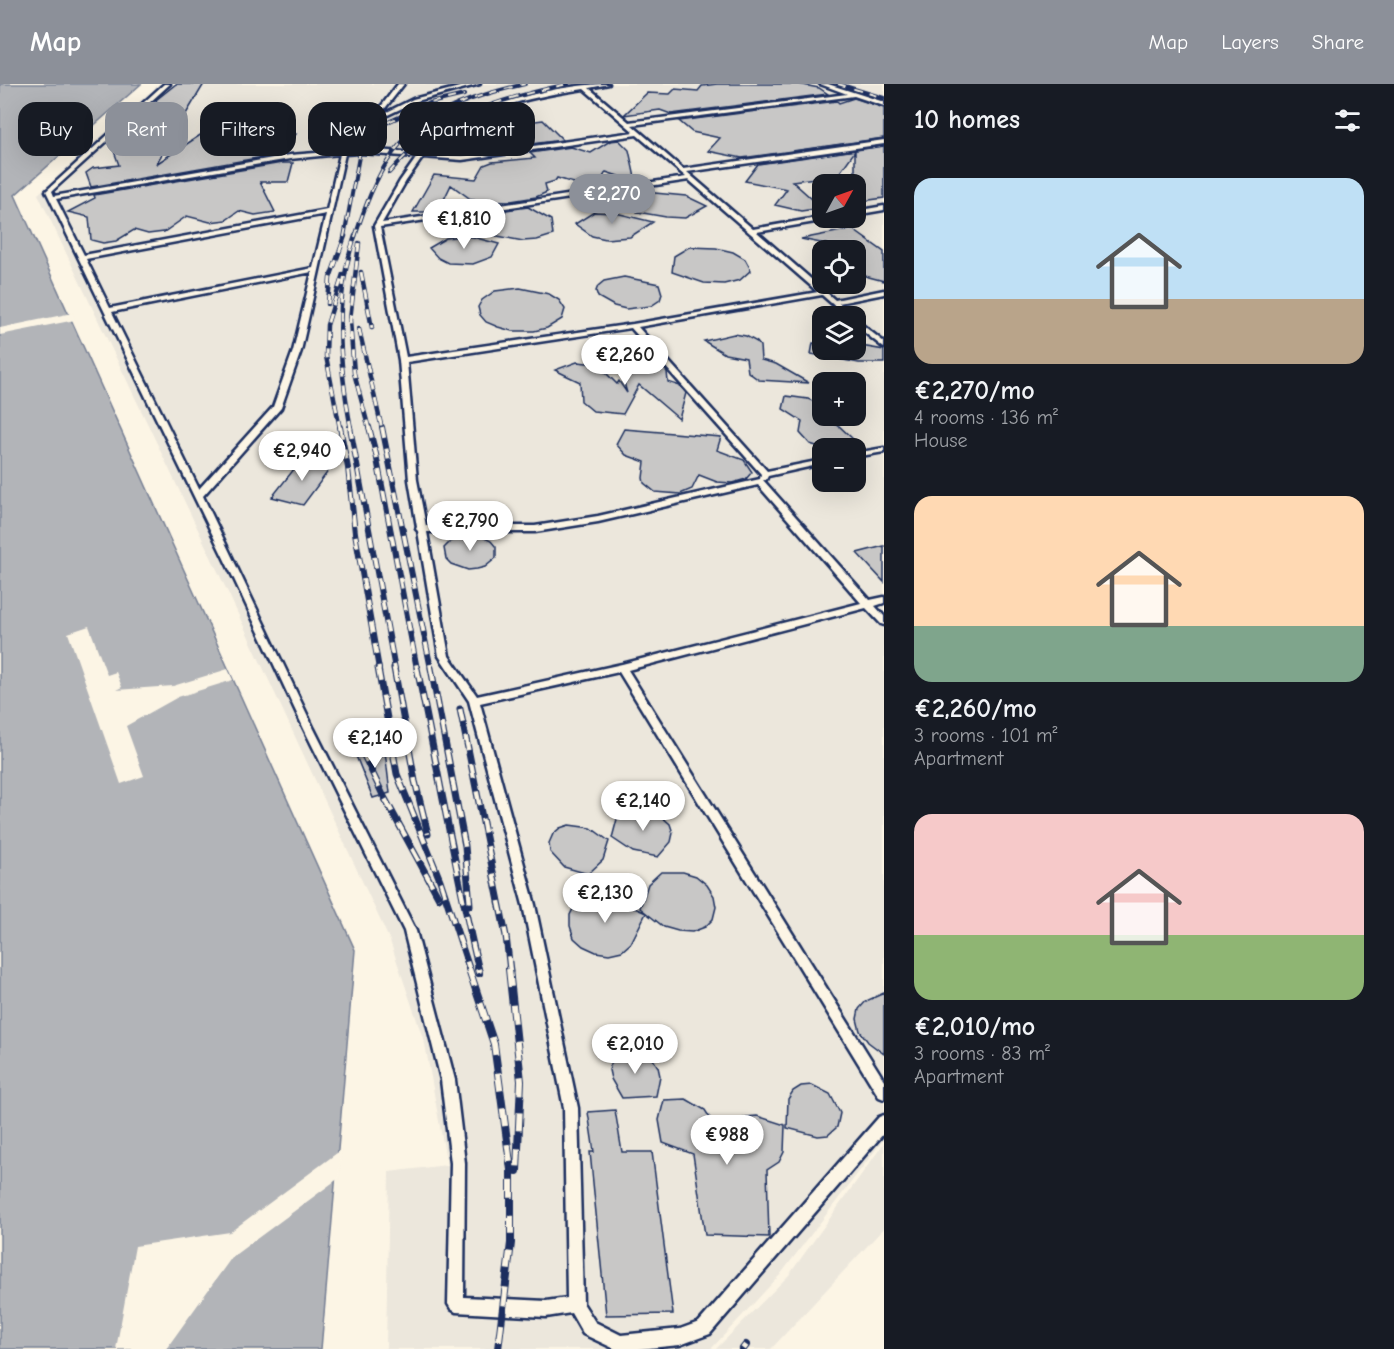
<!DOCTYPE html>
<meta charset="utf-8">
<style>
:root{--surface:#171b24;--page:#20242c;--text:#f1f3f6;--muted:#9ea1a6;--accent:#8c9099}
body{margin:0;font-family:"Comic Neue",sans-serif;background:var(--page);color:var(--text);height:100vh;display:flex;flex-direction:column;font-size:22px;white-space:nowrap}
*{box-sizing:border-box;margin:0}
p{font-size:20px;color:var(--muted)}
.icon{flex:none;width:33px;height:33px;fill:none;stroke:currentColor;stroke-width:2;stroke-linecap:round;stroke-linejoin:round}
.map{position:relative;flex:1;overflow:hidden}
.panel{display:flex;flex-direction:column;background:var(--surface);width:510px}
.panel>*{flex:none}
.guide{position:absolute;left:18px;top:18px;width:570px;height:54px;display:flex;gap:12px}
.needle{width:39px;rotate:50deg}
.tools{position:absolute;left:812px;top:90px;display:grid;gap:12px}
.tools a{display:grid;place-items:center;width:54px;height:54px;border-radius:12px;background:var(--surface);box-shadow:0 6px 24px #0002;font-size:30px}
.price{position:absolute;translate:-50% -51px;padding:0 14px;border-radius:21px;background:#fff;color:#222;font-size:20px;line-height:39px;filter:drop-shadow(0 2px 3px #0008)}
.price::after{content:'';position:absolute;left:50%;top:36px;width:18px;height:14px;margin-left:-9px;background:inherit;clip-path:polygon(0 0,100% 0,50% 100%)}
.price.current{background:var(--accent);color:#fff}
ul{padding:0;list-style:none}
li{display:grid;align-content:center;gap:12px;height:318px;padding:0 30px}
li span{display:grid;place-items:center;height:186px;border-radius:18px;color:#555}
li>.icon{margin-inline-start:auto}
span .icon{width:108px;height:108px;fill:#fffc;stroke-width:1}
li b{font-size:26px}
h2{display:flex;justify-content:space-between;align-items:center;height:72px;padding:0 30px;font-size:26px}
.tag{padding:0 21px;border-radius:18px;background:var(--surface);box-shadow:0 6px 24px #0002;font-size:21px;line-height:54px}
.tag.current{background:var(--accent);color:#fff}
header{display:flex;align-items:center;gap:36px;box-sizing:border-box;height:84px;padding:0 30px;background:var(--accent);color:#fff}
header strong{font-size:28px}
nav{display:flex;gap:33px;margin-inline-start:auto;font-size:21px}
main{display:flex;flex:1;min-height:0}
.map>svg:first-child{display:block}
</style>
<header>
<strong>Map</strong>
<nav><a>Map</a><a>Layers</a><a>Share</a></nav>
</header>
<main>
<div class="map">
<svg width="884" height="1265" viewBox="0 0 884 1265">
<rect width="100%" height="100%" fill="#fcf5e5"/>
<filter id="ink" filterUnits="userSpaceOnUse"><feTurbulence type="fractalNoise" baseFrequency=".0167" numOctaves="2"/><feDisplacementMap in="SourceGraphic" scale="12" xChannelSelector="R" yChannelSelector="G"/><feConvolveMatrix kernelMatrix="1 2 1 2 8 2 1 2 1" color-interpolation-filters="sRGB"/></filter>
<g filter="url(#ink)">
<!-- built -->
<path fill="#ece7dc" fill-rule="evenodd" d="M 159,0 L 884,0 L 884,1055 L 780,1191 L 711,1265 L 386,1265 L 389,1088 L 447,1081 L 425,960 L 390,857 L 232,517 L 38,110 ZM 822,100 L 855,100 L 855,134 L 822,134 ZM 822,166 L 855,166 L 855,200 L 822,200 ZM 822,232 L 855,232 L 855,266 L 822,266 ZM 822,298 L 855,298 L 855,332 L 822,332 ZM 822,364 L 855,364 L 855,398 L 822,398 Z
M 884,1059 L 884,1144 L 771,1265 L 716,1265 L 789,1191 Z"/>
<!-- water -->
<path fill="#b2b4b8" stroke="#767f94" stroke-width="1.5" d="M 0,0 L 141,0 L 15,111 L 355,866 L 321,1265 L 0,1265 Z"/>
<!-- pier -->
<path fill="#fcf5e5" d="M 72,229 L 75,236 L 0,251 L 0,244 Z
M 89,542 L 107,591 L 116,588 L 122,603 L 116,606 L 173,602 L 228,585 L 233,596 L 178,613 L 126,642 L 144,692 L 121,700 L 68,549 Z
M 341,1066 L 339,1094 L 232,1173 L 166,1265 L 116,1265 L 135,1162 L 230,1148 Z"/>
<!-- building -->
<path fill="#c8c7c6" stroke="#1b2f5e" stroke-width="1.5" d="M 176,0 L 204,0 L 156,80 L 234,29 L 245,28 L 255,30 L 263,47 L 296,50 L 280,70 L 91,103 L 86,89 L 93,84 L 119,81 L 111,59 L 152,54 L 146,34 L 159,24 L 156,16 Z
M 717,0 L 798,0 L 819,4 L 828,10 L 671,30 L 660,26 L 624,31 L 647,9 L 670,10 L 675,5 L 698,7 L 702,2 Z
M 854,14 L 884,24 L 884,54 L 742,74 L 708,67 L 720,54 L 692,48 L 679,37 L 837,17 L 839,19 Z
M 543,36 L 563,56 L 523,61 L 503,41 Z
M 619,56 L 629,66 L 636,98 L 606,88 L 601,97 L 590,104 L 557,94 L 555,97 L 545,100 L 547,108 L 536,113 L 511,117 L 472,116 L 451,101 L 438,128 L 413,128 L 434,91 L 476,95 L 484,81 L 492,78 L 535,74 L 530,69 L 571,63 L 591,69 L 610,57 Z
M 884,62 L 884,114 L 855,118 L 855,67 L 838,91 L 792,97 L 822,124 L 801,127 L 775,121 L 787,105 L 745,97 L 758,80 Z
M 282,79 L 293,79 L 288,98 L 260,98 L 275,128 L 255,131 L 239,127 L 226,136 L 210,138 L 187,132 L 164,148 L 148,150 L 134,146 L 116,157 L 103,159 L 91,156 L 89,133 L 68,128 L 95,114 L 94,111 Z
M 644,108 L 686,112 L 707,122 L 685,134 L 666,133 L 637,128 Z
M 528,123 L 551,136 L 553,151 L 537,156 L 523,157 L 492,151 L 506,126 Z
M 594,128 L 616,129 L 653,138 L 630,153 L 606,155 L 592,152 L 575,140 Z
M 852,145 L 884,168 L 884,197 L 865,192 L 855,185 L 865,168 L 801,155 Z
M 463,152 L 473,153 L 499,160 L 492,173 L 473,180 L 448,179 L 438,174 L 429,164 L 446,154 Z
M 689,163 L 716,164 L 733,168 L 745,175 L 751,186 L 740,196 L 724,200 L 704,199 L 672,188 L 674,172 Z
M 624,193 L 659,200 L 662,210 L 660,216 L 651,222 L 626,225 L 614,222 L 598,213 L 596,207 L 598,202 L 604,197 Z
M 520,204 L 549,210 L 559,216 L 565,225 L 562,235 L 547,244 L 534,247 L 512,247 L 498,243 L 486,238 L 480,231 L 478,223 L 482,216 L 495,207 Z
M 734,250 L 746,252 L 757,258 L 760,262 L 761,276 L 776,280 L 809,299 L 759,296 L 748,288 L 746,274 L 725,270 L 704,257 Z
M 813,259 L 822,260 L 822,266 L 855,266 L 855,261 L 884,266 L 884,279 L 859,279 L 811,270 Z
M 639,275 L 657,276 L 667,288 L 668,298 L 680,302 L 686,309 L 679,335 L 639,301 L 623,330 L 593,327 L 581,317 L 580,298 L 555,286 L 577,278 L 597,280 L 617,300 L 619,297 L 627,309 L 622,292 L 631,279 Z
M 786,312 L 808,315 L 822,321 L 822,335 L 839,342 L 853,355 L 838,364 L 823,364 L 810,360 L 800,349 L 802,337 L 783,325 Z
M 624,345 L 721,353 L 717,366 L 744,376 L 752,388 L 746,395 L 732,399 L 717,398 L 699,391 L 692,405 L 680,410 L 655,408 L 644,399 L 643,394 L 645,378 L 626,371 L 616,360 Z
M 302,375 L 332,382 L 303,421 L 272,413 Z
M 463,451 L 483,453 L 491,457 L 496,463 L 496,474 L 485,483 L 477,485 L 468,486 L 451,480 L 446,475 L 444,464 L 454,454 Z
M 884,462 L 884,498 L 857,469 Z
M 384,659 L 390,709 L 373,714 L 354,667 Z
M 643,723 L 654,726 L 670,740 L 673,749 L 671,758 L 658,773 L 633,768 L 612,754 L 617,735 L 623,728 L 632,724 Z
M 569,741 L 591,744 L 609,757 L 603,776 L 588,790 L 564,783 L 550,768 L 549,759 L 553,750 L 560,744 Z
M 661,788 L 683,788 L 696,792 L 707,801 L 714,812 L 716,823 L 713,835 L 705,843 L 692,848 L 678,847 L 664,843 L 640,824 L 648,800 Z
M 590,811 L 610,813 L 646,829 L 631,859 L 622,867 L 609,870 L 596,868 L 583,862 L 574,854 L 570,842 L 570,831 L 575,821 Z
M 884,909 L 884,970 L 868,958 L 860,947 L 857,935 L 859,925 L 866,917 Z
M 635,965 L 653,975 L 658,983 L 660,992 L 656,1012 L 622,1014 L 611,995 L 609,986 L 612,977 L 617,970 Z
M 812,1001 L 830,1010 L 840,1029 L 837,1043 L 828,1051 L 818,1052 L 787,1044 L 788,1015 L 793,1007 L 801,1002 Z
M 686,1015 L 705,1026 L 725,1058 L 737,1038 L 746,1033 L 757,1032 L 785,1041 L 784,1068 L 779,1078 L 767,1086 L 769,1153 L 705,1151 L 693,1070 L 663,1059 L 659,1036 L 664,1016 Z
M 615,1026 L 622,1068 L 652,1068 L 673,1230 L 606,1231 L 590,1068 L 594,1068 L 588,1028 Z"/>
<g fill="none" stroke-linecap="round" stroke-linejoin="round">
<!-- service casing -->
<g stroke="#1b2f5e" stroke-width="5">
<path id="service" d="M 164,0 L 170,0 L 52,107 L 54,112 L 290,71 L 341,67 L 370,37 L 398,0 L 404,0 L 379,32 L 413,15 L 471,0 L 480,0 L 417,17 L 375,37 L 348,66 L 360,65 L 420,69 C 432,58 442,48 456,39 C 493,16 565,0 609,0 L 589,4 L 629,38 L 847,10 L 820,0 L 828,0 L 884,18 L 884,22 L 854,12 L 632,41 L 683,85 L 884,56 L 884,60 L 687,88 L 753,145 L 822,133 L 830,134 L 827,136 L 757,148 L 835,216 L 884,206 L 884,210 L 839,219 L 853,232 L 846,232 L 822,211 L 638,243 L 767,387 L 822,376 L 822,380 L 768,392 L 766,396 L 763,396 L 870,516 L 884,513 L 884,519 L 875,522 L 884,532 L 884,541 L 881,540 L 866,524 L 628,586 L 884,996 L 884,1015 L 879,1013 L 619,588 L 480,619 L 535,821 L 578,1024 L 583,1219 L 595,1238 L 621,1251 L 680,1245 L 699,1238 L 879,1033 L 884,1031 L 884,1049 L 710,1250 L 680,1261 L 639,1265 L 615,1265 L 583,1250 L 571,1229 L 546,1233 L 456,1228 L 451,1225 L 448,1220 L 451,1079 L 441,996 L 404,847 L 304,645 L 234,495 L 46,107 ZM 584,5 L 634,48 L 462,72 L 426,70 C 470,25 524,14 584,5 ZM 637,51 L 686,93 L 382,139 L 406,97 L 423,73 L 462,76 ZM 360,69 L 417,73 L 400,97 L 374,142 L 399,276 L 409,396 L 417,443 L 416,445 L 418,447 L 439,572 L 469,617 L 523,821 L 564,1024 L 567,1214 L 546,1217 L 464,1213 L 465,1079 L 455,996 L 416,847 L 314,645 L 203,412 L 281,324 L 301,267 L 345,70 ZM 340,70 L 327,126 L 84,171 L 56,115 L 290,75 ZM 689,96 L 818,208 L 633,240 L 406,273 L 380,143 ZM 326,130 L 313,184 L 110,224 L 86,175 ZM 312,188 L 293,267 L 273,323 L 199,405 L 112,228 ZM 631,244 L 761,390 L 760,395 L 598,432 L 535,442 L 426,442 L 417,396 L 407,278 ZM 758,401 L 861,519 L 622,580 L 477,612 L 449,572 L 427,448 L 535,448 L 598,438 Z
M 884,122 L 884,126 L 855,131 L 855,127 Z
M 855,235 L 884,258 L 884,264 L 855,241 Z
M 884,364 L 884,368 L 855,373 L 855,369 Z"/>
</g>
<!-- service -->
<use href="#service" fill="#fcf5e5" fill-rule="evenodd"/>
<!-- rail-far4 casing -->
<g stroke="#1b2f5e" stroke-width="4">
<path id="rail-far4" d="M 838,0 L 884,14
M 389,89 C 437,33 498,15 568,0
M 344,153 L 360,67 L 374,48 L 388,38 L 430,19 L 464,11
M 355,153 C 364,125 375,94 393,69 C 423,27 477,11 525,0"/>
</g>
<!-- rail-far3 casing -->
<g stroke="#1b2f5e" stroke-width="4.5">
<path id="rail-far3" d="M 359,159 L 350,236 L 354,289 L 369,345
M 361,188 L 372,244
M 328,220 L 330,194 L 345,152
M 359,245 L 382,345
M 340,345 L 326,272 L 327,241 L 343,190
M 351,345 C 339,280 333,215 355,152"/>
</g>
<!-- rail-far2 casing -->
<g stroke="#1b2f5e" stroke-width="6">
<path id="rail-far2" d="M 340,343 L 348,384 L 355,449 L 379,585
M 350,343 L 395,585
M 369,343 L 376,370 L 417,585
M 382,343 L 431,585"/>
</g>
<!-- rail-far1 casing -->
<g stroke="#1b2f5e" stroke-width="7">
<path id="rail-far1" d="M 378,584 L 397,690 L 440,796 L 470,887
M 394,584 L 415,697 L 428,750
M 417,584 C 438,685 455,786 479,887
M 431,584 L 465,762 L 470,821
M 460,625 L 506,852 L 510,887
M 361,665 L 383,711 L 439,814"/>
</g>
<!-- rail casing -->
<g stroke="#1b2f5e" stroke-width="8">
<path id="rail" d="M 469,885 L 494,960 L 511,1086 L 511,1159 L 498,1265
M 478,885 L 479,889
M 509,885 L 521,997 L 517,1087
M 743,1265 L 746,1261"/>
</g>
<!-- rail-far4 -->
<use href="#rail-far4" stroke="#fcf5e5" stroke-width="2" stroke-dasharray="8" stroke-linecap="butt"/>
<!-- rail-far3 -->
<use href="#rail-far3" stroke="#fcf5e5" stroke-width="3" stroke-dasharray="9" stroke-linecap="butt"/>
<!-- rail-far2 -->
<use href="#rail-far2" stroke="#fcf5e5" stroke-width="4" stroke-dasharray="11" stroke-linecap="butt"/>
<!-- rail-far1 -->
<use href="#rail-far1" stroke="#fcf5e5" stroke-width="4.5" stroke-dasharray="14" stroke-linecap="butt"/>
<!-- rail -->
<use href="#rail" stroke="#fcf5e5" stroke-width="6" stroke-dasharray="18" stroke-linecap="butt"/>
</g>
</g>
</svg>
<div class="tools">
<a><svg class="needle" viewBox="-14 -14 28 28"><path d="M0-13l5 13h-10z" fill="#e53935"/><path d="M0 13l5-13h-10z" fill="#9ea1a6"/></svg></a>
<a><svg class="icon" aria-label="locate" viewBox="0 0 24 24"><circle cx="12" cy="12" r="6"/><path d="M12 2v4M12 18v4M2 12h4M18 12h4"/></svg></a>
<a><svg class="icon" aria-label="layers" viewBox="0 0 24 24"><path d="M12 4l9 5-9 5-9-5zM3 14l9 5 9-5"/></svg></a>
<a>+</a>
<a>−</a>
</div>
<b class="price current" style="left:612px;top:141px">€2,270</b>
<b class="price" style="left:464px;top:166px">€1,810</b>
<b class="price" style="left:625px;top:302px">€2,260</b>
<b class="price" style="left:302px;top:398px">€2,940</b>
<b class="price" style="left:470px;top:468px">€2,790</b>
<b class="price" style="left:375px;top:685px">€2,140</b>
<b class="price" style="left:643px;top:748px">€2,140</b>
<b class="price" style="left:605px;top:840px">€2,130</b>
<b class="price" style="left:635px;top:991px">€2,010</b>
<b class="price" style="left:727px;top:1082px">€988</b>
<div class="guide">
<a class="tag">Buy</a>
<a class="tag current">Rent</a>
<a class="tag">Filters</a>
<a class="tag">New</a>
<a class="tag">Apartment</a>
</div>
</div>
<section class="panel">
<h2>10 homes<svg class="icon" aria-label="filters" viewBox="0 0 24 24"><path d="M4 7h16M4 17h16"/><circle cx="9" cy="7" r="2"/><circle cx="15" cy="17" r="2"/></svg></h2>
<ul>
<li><span style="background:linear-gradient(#bfe0f5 65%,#b9a48a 0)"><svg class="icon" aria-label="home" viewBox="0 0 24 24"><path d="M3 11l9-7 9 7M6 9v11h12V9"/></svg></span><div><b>€2,270/mo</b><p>4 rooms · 136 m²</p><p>House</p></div></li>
<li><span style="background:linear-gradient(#ffd9b3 70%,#7fa58c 0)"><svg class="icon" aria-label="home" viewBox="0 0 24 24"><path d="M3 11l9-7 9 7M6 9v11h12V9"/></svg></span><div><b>€2,260/mo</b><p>3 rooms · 101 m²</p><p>Apartment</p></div></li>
<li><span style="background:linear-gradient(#f6c9c9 65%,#8fb573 0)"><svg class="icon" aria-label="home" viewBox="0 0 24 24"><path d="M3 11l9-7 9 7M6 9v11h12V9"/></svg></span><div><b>€2,010/mo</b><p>3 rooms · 83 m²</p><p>Apartment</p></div></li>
</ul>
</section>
</main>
